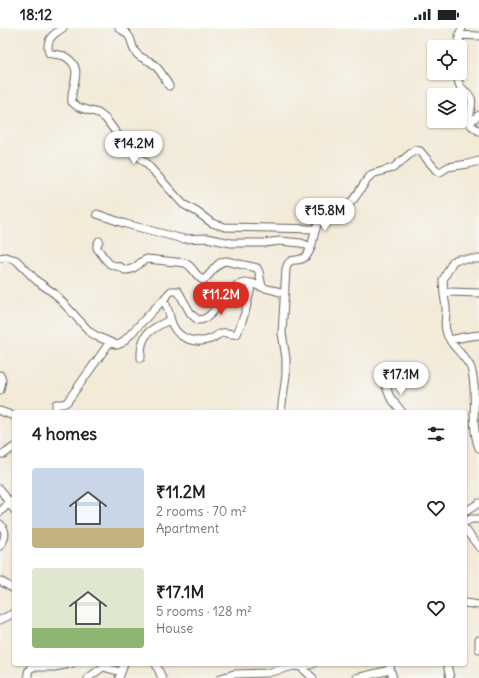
<!DOCTYPE html>
<meta charset="utf-8">
<style>
:root{--surface:#fff;--page:#f2f2f2;--text:#202124;--muted:#757577;--accent:#d93025}
body{margin:0;font-family:Delius,sans-serif;background:var(--page);color:var(--text);height:100vh;display:flex;flex-direction:column;font-size:15px;white-space:nowrap}
*{box-sizing:border-box;margin:0}
p{font-size:13px;color:var(--muted)}
.icon{flex:none;width:22px;height:22px;fill:none;stroke:currentColor;stroke-width:2;stroke-linecap:round;stroke-linejoin:round}
.map{position:relative;flex:1;overflow:hidden}
.sheet{position:absolute;left:12px;top:382px;width:455px;height:256px;display:flex;flex-direction:column;background:var(--surface);border-radius:4px;box-shadow:0 1px 3px #0004}
.sheet>*{flex:none}
.controls{position:absolute;left:427px;top:12px;display:grid;gap:8px}
.controls a{display:grid;place-items:center;width:40px;height:40px;border-radius:4px;background:var(--surface);box-shadow:0 1px 3px #0004;font-size:20px}
.price{position:absolute;translate:-50% -34px;padding:0 9px;border-radius:14px;background:#fff;color:#222;font-size:13px;line-height:26px;filter:drop-shadow(0 1px 2px #0008)}
.price::after{content:'';position:absolute;left:50%;top:24px;width:12px;height:9px;margin-left:-6px;background:inherit;clip-path:polygon(0 0,100% 0,50% 100%)}
.price.on{background:var(--accent);color:#fff}
ul{padding:0;list-style:none}
li{display:flex;align-items:center;gap:12px;height:100px;padding:0 20px}
li span{display:grid;place-items:center;flex:none;width:112px;height:80px;border-radius:4px;color:#555}
li>.icon{margin-inline-start:auto}
span .icon{width:48px;height:48px;fill:#fffc;stroke-width:1}
li b{font-size:17px}
h2{display:flex;justify-content:space-between;align-items:center;height:48px;padding:0 20px;font-size:17px}
.status{display:flex;justify-content:space-between;align-items:center;height:28px;padding:0 20px;background:var(--surface);direction:ltr}
.status svg{height:11px;fill:currentColor}
.map>svg:first-child{display:block}
</style>
<div class="status"><b>18:12</b><svg viewBox="0 0 49 12"><path d="M0 12V9h3v3zM5 12V6h3v6zM10 12V3h3v9zM15 12V0h3v12zM26 1h20v11H26zM47 4h2v5h-2z"/></svg></div>
<div class="map">
<svg width="479" height="650" viewBox="0 0 479 650">
<rect width="100%" height="100%" fill="#f6f6f2"/>
<filter id="ink" filterUnits="userSpaceOnUse"><feTurbulence type="fractalNoise" baseFrequency=".025" numOctaves="2"/><feDisplacementMap in="SourceGraphic" scale="8" xChannelSelector="R" yChannelSelector="G"/><feConvolveMatrix kernelMatrix="1 2 1 2 8 2 1 2 1" color-interpolation-filters="sRGB"/></filter>
<filter id="wash" filterUnits="userSpaceOnUse"><feTurbulence type="fractalNoise" baseFrequency=".012" numOctaves="4" result="noise"/><feDisplacementMap in="SourceGraphic" scale="16" xChannelSelector="R" yChannelSelector="G"/><feGaussianBlur stdDeviation="0.9" result="paint"/><feColorMatrix in="noise" values="0 0 0 0 0 0 0 0 0 0 0 0 0 0 0 0 0 1.4 0 .05"/><feComposite in="paint" operator="in"/></filter>
<g filter="url(#wash)">
<rect width="100%" height="100%" fill="#f3ead8"/>
</g>
<g filter="url(#ink)">
<g fill="none" stroke-linecap="round" stroke-linejoin="round">
<!-- minor casing -->
<g stroke="#67645e" stroke-width="9">
<path id="minor" d="M 63,0 C 53,6 45,12 49,25 C 54,27 59,26 64,28 C 87,40 69,59 72,74 L 78,79 L 98,85 L 106,91 L 126,118 L 146,135 L 183,176 L 197,184 L 212,195 L 225,199 L 316,201
M 119,0 C 138,11 127,17 138,27 C 141,30 145,31 149,33 C 158,38 164,49 169,58
M 459,7 L 479,8
M 460,19 L 459,7 L 462,0
M 460,20 L 460,33
M 458,45 C 457,64 466,59 471,70 C 474,78 468,86 468,93 L 472,98 L 479,103
M 469,95 L 479,87
M 97,186 L 126,196 L 183,211 L 207,210 L 231,215 L 264,215 L 280,213 L 301,215 L 311,219
M 99,213 L 97,217 L 97,220 C 100,224 106,233 110,236 C 115,239 118,236 125,242 C 135,243 138,234 147,231 L 185,235 C 193,238 195,248 203,252 C 212,247 215,234 226,233 L 257,240 L 259,244 L 262,259
M 0,230 L 6,229 L 16,232 L 37,253 L 55,266 L 90,304 L 96,308 L 117,317 L 122,315 L 163,272 C 169,278 169,290 173,298 C 180,312 197,316 211,311 C 215,309 218,306 222,305 C 227,304 232,307 237,306 L 245,285 L 252,255
M 479,265 L 450,264 L 445,266 C 443,271 447,277 446,283 C 446,290 444,296 446,302 C 448,317 465,326 471,340 C 479,366 469,394 479,420
M 444,267 L 443,252 L 453,233 L 458,231 L 479,231
M 163,272 L 171,263 L 178,263 L 191,286 L 198,292 C 219,292 223,251 252,255 C 255,256 258,258 261,259 C 268,261 277,263 285,265
M 450,312 L 464,309 L 479,307
M 141,330 C 140,306 150,301 170,292
M 0,347 L 2,352 L 0,362
M 385,356 L 390,369 L 402,384
M 0,383 L 14,388
M 56,384 L 56,376 L 63,376 L 67,374 L 110,314
M 281,384 L 286,347 L 286,330 L 282,305 L 286,241 C 290,226 297,236 305,229 C 315,221 312,201 320,192 C 329,181 339,185 347,178 C 358,169 362,156 372,146 L 393,140 L 415,122 L 420,123 L 436,142 L 440,144 L 448,139 L 468,136 L 479,133
M 0,426 L 4,426 L 14,419
M 0,461 L 14,482
M 0,484 L 14,470
M 465,484 L 479,475
M 465,494 L 471,491 L 479,491
M 0,496 C 7,503 6,510 0,518
M 465,501 L 479,519
M 0,553 L 14,561
M 465,575 L 479,577
M 0,592 L 14,585
M 479,612 L 479,621
M 156,636 L 162,650
M 447,636 L 450,650
M 31,639 L 54,639 L 71,636
M 103,639 L 121,644
M 301,639 L 313,636
M 390,640 L 393,650
M 28,650 L 28,644 L 33,636
M 88,650 L 107,636
M 119,650 L 124,636
M 221,650 L 234,646 L 267,645 L 294,638 L 301,639 L 313,650
M 356,650 L 386,643 L 390,640 L 391,636"/>
</g>
<!-- minor -->
<use href="#minor" stroke="#fff" stroke-width="7"/>
</g>
</g>
</svg>
<div class="controls">
<a><svg class="icon" aria-label="locate" viewBox="0 0 24 24"><circle cx="12" cy="12" r="6"/><path d="M12 2v4M12 18v4M2 12h4M18 12h4"/></svg></a>
<a><svg class="icon" aria-label="layers" viewBox="0 0 24 24"><path d="M12 4l9 5-9 5-9-5zM3 14l9 5 9-5"/></svg></a>
</div>
<b class="price" style="left:134px;top:137px">₹14.2M</b>
<b class="price" style="left:325px;top:204px">₹15.8M</b>
<b class="price on" style="left:221px;top:288px">₹11.2M</b>
<b class="price" style="left:401px;top:368px">₹17.1M</b>
<section class="sheet">
<h2>4 homes<svg class="icon" aria-label="filters" viewBox="0 0 24 24"><path d="M4 7h16M4 17h16"/><circle cx="9" cy="7" r="2"/><circle cx="15" cy="17" r="2"/></svg></h2>
<ul>
<li><span style="background:linear-gradient(#c9d6e8 75%,#c2b280 0)"><svg class="icon" aria-label="home" viewBox="0 0 24 24"><path d="M3 11l9-7 9 7M6 9v11h12V9"/></svg></span><div><b>₹11.2M</b><p>2 rooms · 70 m²</p><p>Apartment</p></div><svg class="icon" aria-label="heart" viewBox="0 0 24 24"><path d="M12 20l-8-8c-3-5 5-10 8-4 3-6 11-1 8 4z"/></svg></li>
<li><span style="background:linear-gradient(#dfe7d0 75%,#8fb573 0)"><svg class="icon" aria-label="home" viewBox="0 0 24 24"><path d="M3 11l9-7 9 7M6 9v11h12V9"/></svg></span><div><b>₹17.1M</b><p>5 rooms · 128 m²</p><p>House</p></div><svg class="icon" aria-label="heart" viewBox="0 0 24 24"><path d="M12 20l-8-8c-3-5 5-10 8-4 3-6 11-1 8 4z"/></svg></li>
</ul>
</section>
</div>
